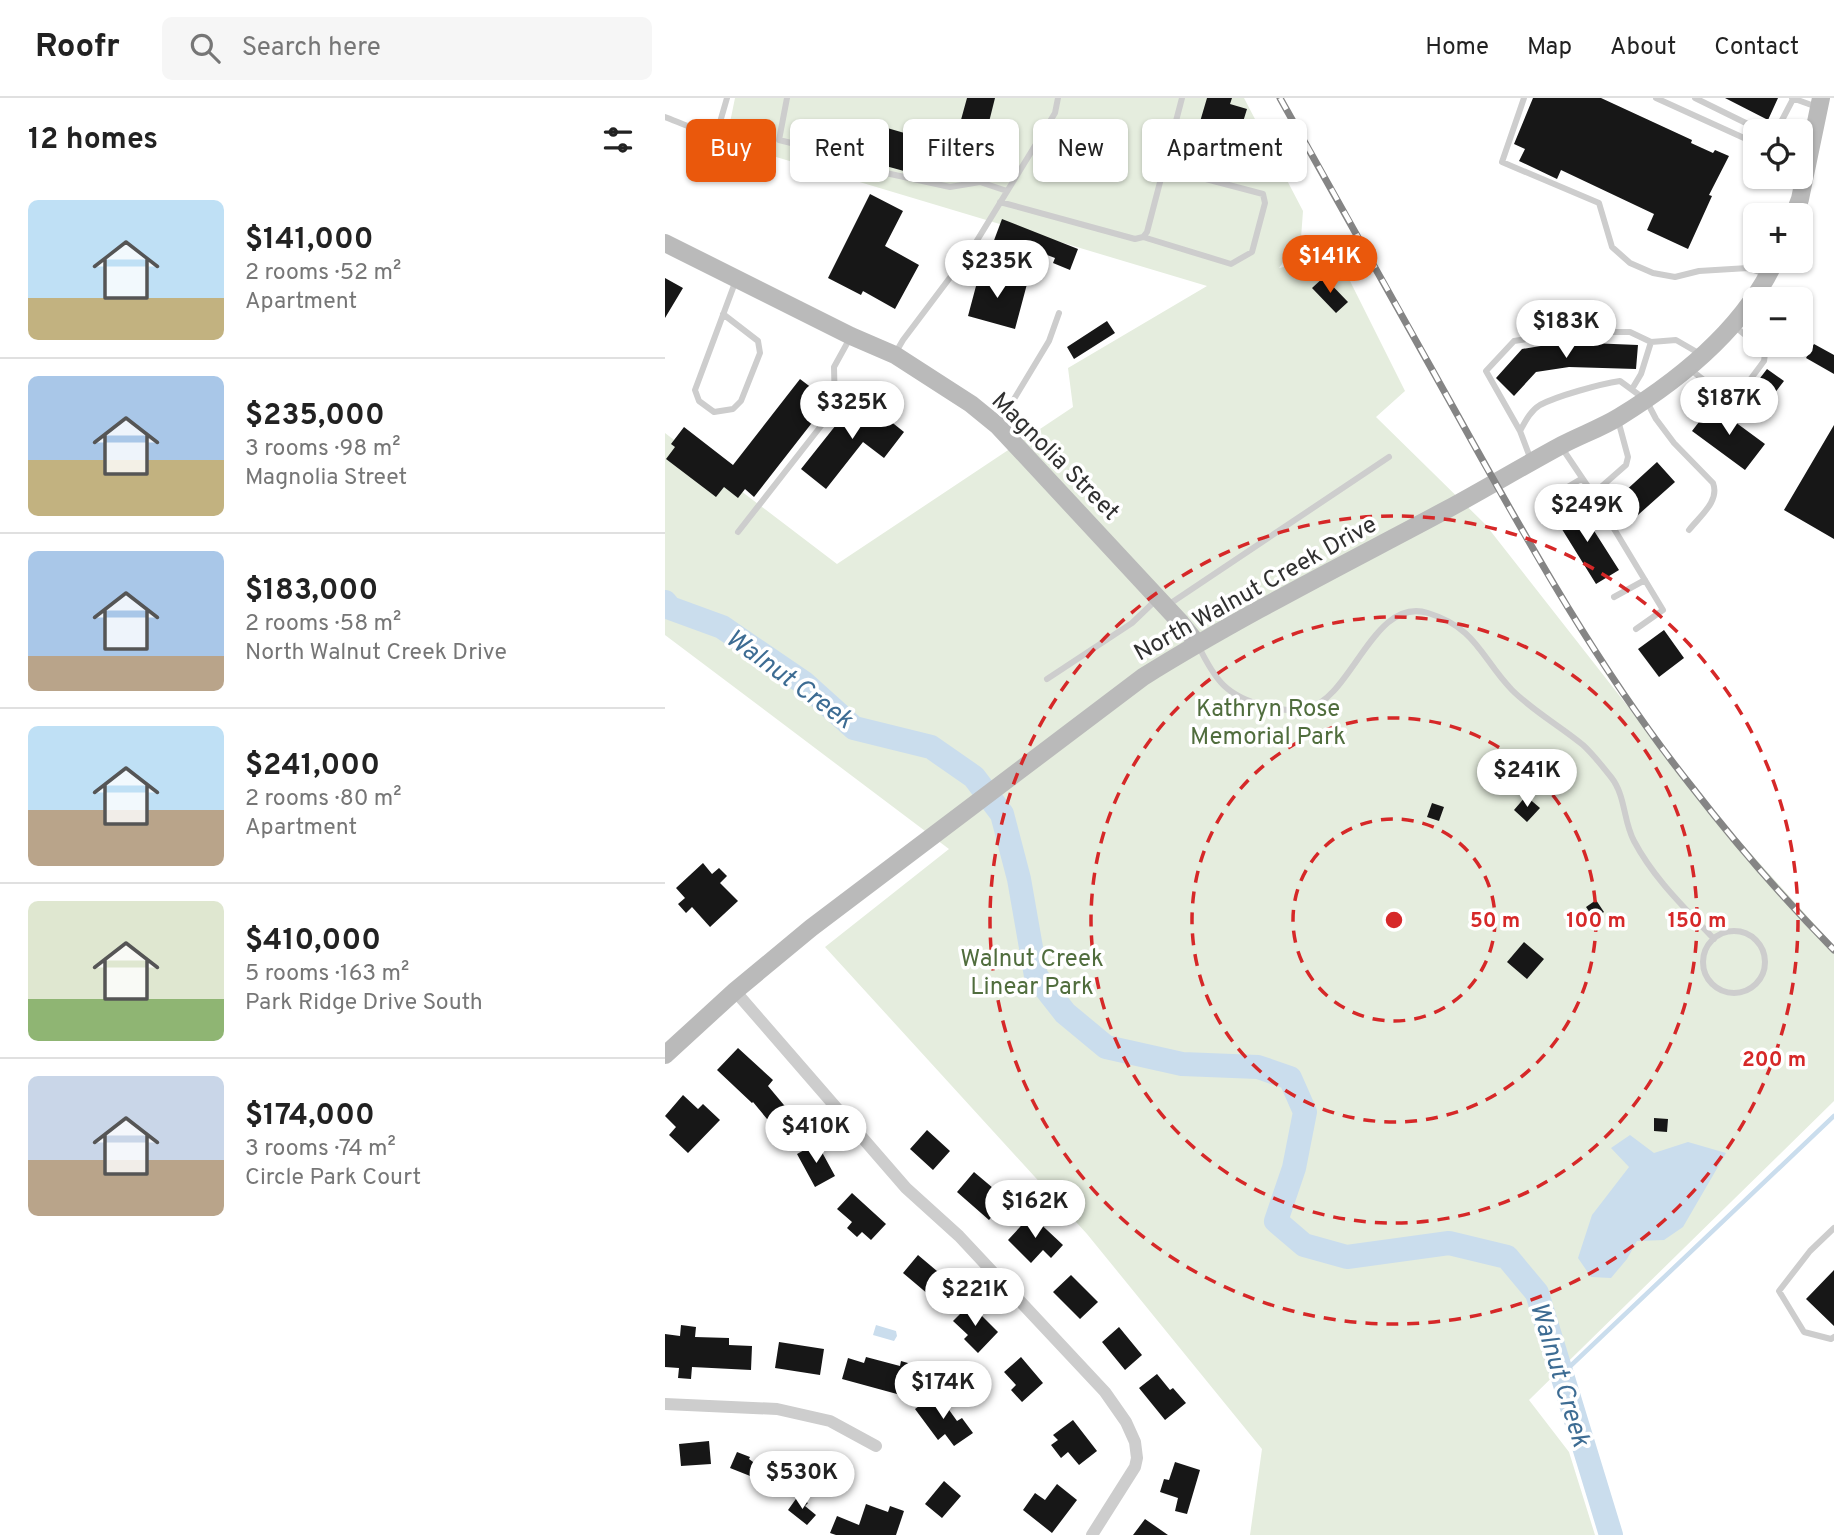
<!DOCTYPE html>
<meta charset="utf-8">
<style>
:root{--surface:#fff;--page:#f6f6f6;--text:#222;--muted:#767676;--line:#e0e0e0;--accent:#ea580c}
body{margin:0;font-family:Overpass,sans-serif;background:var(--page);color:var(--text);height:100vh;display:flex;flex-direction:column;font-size:26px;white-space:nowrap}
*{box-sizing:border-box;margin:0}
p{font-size:23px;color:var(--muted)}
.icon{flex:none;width:38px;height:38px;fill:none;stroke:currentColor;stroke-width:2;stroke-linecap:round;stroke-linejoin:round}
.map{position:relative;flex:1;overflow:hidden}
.sheet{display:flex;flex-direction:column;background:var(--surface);width:665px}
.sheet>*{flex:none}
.top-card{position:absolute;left:21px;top:21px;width:665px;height:63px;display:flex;gap:14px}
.controls{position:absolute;left:1078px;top:21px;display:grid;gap:14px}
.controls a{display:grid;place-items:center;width:70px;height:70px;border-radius:10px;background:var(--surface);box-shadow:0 2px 5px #0004;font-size:35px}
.price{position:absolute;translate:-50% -60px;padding:0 16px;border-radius:24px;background:#fff;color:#222;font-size:23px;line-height:46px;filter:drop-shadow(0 2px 4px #0008)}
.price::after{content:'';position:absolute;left:50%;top:42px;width:21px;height:16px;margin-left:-10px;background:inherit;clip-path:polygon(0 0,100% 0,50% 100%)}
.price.on{background:var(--accent);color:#fff}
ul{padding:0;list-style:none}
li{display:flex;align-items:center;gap:21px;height:175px;padding:0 28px}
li+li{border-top:2px solid var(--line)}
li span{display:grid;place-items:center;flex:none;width:196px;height:140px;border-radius:10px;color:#555}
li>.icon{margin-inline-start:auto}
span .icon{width:84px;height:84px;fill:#fffc;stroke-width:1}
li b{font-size:30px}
h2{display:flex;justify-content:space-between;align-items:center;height:84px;padding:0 28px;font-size:30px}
.pill{padding:0 24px;border-radius:10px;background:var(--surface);box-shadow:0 2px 5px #0004;font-size:24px;line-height:63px}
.pill.on{background:var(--accent);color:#fff}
header{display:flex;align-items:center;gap:42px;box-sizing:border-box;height:98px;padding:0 35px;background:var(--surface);border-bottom:2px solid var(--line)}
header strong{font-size:33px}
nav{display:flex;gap:38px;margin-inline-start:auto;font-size:24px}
.search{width:490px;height:63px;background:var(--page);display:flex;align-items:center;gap:18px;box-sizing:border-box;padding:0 24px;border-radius:10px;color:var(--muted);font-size:26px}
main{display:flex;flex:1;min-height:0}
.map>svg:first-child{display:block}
</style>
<header>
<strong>Roofr</strong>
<div class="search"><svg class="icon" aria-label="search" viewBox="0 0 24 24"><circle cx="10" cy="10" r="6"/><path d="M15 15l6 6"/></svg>Search here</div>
<nav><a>Home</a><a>Map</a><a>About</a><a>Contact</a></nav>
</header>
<main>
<section class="sheet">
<h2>12 homes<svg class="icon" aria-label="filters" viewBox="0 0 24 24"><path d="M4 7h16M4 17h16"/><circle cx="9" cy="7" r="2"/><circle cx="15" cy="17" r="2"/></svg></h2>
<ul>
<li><span style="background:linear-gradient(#bfe0f5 70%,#c2b280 0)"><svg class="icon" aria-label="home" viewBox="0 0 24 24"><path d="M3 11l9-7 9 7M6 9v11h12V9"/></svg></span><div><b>$141,000</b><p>2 rooms · 52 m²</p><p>Apartment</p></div></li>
<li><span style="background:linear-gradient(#a9c7e8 60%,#c2b280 0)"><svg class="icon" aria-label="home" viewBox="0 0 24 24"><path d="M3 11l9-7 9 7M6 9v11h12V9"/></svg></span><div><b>$235,000</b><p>3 rooms · 98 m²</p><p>Magnolia Street</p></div></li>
<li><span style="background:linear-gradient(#a9c7e8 75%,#b9a48a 0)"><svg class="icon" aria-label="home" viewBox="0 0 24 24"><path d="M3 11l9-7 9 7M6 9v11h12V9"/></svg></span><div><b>$183,000</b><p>2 rooms · 58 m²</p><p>North Walnut Creek Drive</p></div></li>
<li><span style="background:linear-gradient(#bfe0f5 60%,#b9a48a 0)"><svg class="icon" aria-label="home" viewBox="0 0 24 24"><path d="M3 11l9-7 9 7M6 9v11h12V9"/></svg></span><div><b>$241,000</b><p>2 rooms · 80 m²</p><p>Apartment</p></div></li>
<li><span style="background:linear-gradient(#dfe7d0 70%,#8fb573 0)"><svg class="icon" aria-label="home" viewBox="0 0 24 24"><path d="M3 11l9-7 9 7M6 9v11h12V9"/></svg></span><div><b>$410,000</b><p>5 rooms · 163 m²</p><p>Park Ridge Drive South</p></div></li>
<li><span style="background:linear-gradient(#c9d6e8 60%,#b9a48a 0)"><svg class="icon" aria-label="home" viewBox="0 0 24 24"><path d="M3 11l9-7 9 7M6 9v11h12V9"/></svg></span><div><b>$174,000</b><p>3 rooms · 74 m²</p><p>Circle Park Court</p></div></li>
</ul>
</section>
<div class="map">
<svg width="1169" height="1437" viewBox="0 0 1169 1437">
<rect width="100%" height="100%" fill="#fff"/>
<!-- green -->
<path fill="#e5edde" d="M 70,0 L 579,0 L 638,113 L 636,140 L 614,170 L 673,159 L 740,293 L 711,319 L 820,426 L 1026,689 L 1169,848 L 1169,1003 L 864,1302 L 904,1354 L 930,1437 L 585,1437 L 597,1351 L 422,1136 L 160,849 L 284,751 L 0,537 L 0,335 L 172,466 L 408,309 L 403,270 L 542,188 L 61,44 Z"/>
<!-- water -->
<path fill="#cadded" d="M 965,1037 L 989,1055 L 1023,1044 L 1061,1055 L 1018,1129 L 999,1142 L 972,1143 L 962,1161 L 946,1180 L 926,1179 L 913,1160 L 927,1117 L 964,1069 L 946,1050 Z
M 211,1227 L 231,1233 L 232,1238 L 229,1243 L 208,1237 Z"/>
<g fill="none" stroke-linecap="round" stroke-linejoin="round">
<!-- stream -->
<path stroke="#cadded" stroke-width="4.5" d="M 897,1276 L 1169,1018"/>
<!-- river -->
<path stroke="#cadded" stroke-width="24" d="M 0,504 L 5,510 L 57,529 L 139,585 L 189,630 L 266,649 L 309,679 L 337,716 L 354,781 L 371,878 L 400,915 L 441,949 L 517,966 L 593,969 L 625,980 L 640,1014 L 629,1070 L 611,1123 L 639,1147 L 682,1159 L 784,1145 L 842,1159 L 872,1195 L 946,1437"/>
</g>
<!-- building -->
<path fill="#171717" d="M 302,0 L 330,0 L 321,36 L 294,29 Z
M 542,0 L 567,0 L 565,6 L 582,11 L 568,56 L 529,44 Z
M 868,0 L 936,0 L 1027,42 L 1026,45 L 1048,55 L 1050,52 L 1064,58 L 1044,97 L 1047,98 L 1023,151 L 982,132 L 989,116 L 896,72 L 892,81 L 854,63 L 860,51 L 849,46 Z
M 1060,0 L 1113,0 L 1103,22 Z
M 205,25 L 260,41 L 250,76 L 195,61 Z
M 205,96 L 238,113 L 220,148 L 254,167 L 230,211 L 198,193 L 196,197 L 163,180 Z
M 337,121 L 413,151 L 405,172 L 388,165 L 390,160 L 369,152 L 366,160 L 328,145 Z
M 315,173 L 362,186 L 350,231 L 303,218 Z
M 659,179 L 683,204 L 671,215 L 647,190 Z
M 0,180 L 18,190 L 0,220 Z
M 442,223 L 450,235 L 409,261 L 402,249 Z
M 900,244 L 973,247 L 971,271 L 904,269 L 871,274 L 849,298 L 831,280 L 857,251 Z
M 1149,246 L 1169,257 L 1169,276 L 1141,260 Z
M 1102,271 L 1119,283 L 1099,309 L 1082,297 Z
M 135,281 L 164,303 L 89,399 L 80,391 L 73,400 L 59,389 L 51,399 L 1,361 L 10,349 L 6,346 L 19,329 L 68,367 Z
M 194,298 L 239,334 L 219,360 L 198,344 L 161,391 L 136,371 Z
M 1047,307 L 1100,346 L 1080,372 L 1027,333 Z
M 1169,327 L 1169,441 L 1119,412 Z
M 992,364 L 1010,384 L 964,425 L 946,406 Z
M 912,406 L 954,472 L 931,486 L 890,420 Z
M 999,532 L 1019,560 L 994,579 L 973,551 Z
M 861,698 L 875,710 L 862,724 L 849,712 Z
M 767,705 L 779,709 L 774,723 L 762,719 Z
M 38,765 L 47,776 L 54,770 L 62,778 L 55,785 L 73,803 L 45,829 L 27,809 L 21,815 L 13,806 L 20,800 L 11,790 Z
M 931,802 L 939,814 L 929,821 L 921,809 Z
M 859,844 L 879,861 L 862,881 L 842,864 Z
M 73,950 L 108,982 L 103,988 L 134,1025 L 113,1043 L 102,1031 L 107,1027 L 88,1004 L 87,1005 L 52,972 Z
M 18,997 L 33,1011 L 38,1006 L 55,1022 L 23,1055 L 4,1037 L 11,1029 L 0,1018 Z
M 989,1020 L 1003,1021 L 1002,1034 L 989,1033 Z
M 262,1032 L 285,1053 L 268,1072 L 245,1051 Z
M 152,1045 L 170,1078 L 150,1089 L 132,1056 Z
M 309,1074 L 341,1101 L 324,1122 L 292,1094 Z
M 187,1095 L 221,1126 L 206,1142 L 197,1134 L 192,1139 L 182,1130 L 187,1124 L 172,1111 Z
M 366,1117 L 398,1147 L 386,1160 L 378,1152 L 366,1165 L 343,1142 Z
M 253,1157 L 285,1184 L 270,1202 L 238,1175 Z
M 1169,1172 L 1169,1228 L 1141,1201 Z
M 406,1177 L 433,1204 L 415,1221 L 388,1194 Z
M 305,1206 L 333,1234 L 313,1255 L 299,1241 L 303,1237 L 288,1223 Z
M 16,1227 L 31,1229 L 30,1239 L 64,1240 L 64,1247 L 87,1248 L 86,1272 L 27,1269 L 26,1281 L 13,1280 L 14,1270 L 0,1269 L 0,1236 L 15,1238 Z
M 454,1229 L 477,1257 L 460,1272 L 437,1244 Z
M 114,1244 L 159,1251 L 155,1277 L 110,1270 Z
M 201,1259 L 235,1268 L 236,1263 L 253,1268 L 243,1299 L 177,1281 L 183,1260 L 199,1265 Z
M 356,1259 L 378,1285 L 357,1304 L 346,1292 L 351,1287 L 339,1274 Z
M 492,1276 L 505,1292 L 508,1290 L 521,1305 L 500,1322 L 474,1290 Z
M 272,1295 L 292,1323 L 297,1320 L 308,1335 L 289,1348 L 280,1336 L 273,1342 L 250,1311 Z
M 408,1322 L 432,1353 L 414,1367 L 403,1354 L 396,1360 L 386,1347 L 393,1342 L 388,1337 Z
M 44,1343 L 46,1366 L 16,1368 L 14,1346 Z
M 72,1354 L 85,1359 L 84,1361 L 103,1375 L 100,1384 L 65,1370 Z
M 144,1356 L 174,1373 L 163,1393 L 133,1376 Z
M 510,1364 L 535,1372 L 522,1416 L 510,1413 L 513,1400 L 495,1394 L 499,1381 L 504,1382 Z
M 279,1383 L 296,1398 L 277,1420 L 260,1406 Z
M 392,1386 L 412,1402 L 387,1435 L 358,1412 L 370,1395 L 380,1402 Z
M 133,1398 L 143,1405 L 140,1408 L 151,1417 L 142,1427 L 123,1412 Z
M 201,1406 L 223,1414 L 225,1408 L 239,1413 L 231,1437 L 171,1437 L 165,1435 L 172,1418 L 194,1427 Z
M 480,1421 L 503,1437 L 468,1437 Z"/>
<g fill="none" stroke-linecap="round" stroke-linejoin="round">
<!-- lane -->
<path stroke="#cdcdcd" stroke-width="6" d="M 122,0 L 114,42 L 183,59 L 198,70 L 285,89 L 315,84 L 342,93
M 859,0 L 837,64 L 934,105 L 947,149 L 965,165 L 988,175 L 1010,179 L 1034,173 L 1083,170 L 1100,176
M 991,0 L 1090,45
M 1030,0 L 1091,30 L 1106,32 L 1116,24 L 1128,1
M 1127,0 L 1152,9
M 0,19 C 15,24 38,38 53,31 L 62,0
M 335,104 L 470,141 L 478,139 L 482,134 L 517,0
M 478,139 L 566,166 L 587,154 L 600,105 L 598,96 L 499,70
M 58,216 L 93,243 L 95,255 L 76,303 L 68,311 L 49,314 L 34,303 L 30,292 L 71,182
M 1069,228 L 1090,245
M 231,254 L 238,242 L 308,149 L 390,15 L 393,0
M 1026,272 C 1040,283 1054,296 1073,298 L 1099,263 L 1100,256 L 1093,247
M 967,291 L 976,276 L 986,244 L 1011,242 L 1037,257
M 334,326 L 384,243 L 394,215
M 855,333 L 821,273 L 849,243 L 906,234 L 965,234 L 986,244
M 897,350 L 928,396 L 998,512 L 971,531
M 866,362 L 855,333 C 860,324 865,313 875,307 C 892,298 935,286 955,283 L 981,302 L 991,321 L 1009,345 L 1048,385 C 1055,403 1035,418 1024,432
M 928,396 L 961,367 L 963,359 L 953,322
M 884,400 L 916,381
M 73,434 L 170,310 L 169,269 L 185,240
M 949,499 L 980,482
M 503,507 L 724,359
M 533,547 C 550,582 561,598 600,608 C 612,611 630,615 642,611 C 688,599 708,498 763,515 C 812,530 816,560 847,592 C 868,613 895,628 918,647 C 928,656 937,668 946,679 C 961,698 958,723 969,743 C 989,781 1020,810 1049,841
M 382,581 L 467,525 L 492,501
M1038 864a31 31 0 1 1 62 0a31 31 0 1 1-62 0Z
M 1169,1130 L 1145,1153 L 1114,1193 L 1139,1234 L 1166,1241 L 1169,1239"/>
<!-- street -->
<path stroke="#cdcdcd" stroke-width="12" d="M 70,893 L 241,1090 L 294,1138 L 440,1294 L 461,1324 L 470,1344 L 472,1360 L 470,1369 L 427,1437
M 0,1306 L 112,1311 L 165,1323 L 211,1348"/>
<!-- secondary -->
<path stroke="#bababa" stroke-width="18" d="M 1129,117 L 1135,101 L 1156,0
M 0,145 L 186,238 L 230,257 L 306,306 L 333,328 L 516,525 L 532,545
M 0,957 L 70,893 L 146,830 L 478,579 C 576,518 680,466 781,412 C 820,391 858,368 897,347 C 916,337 936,330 954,319 C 1016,281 1079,230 1110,163"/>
<!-- rail casing -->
<g stroke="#858585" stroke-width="7">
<path id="rail" d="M 615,0 C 675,106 734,212 793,318 C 864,446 936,575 1027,689 C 1071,746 1119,801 1169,852"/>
</g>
<!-- rail -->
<use href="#rail" stroke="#fff" stroke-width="4.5" stroke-dasharray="13" stroke-linecap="butt"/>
</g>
<!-- distance rings -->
<g fill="none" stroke="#d62828" stroke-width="3.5" stroke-dasharray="12 9">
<circle cx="729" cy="822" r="101"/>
<circle cx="729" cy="822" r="202"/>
<circle cx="729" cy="822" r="303"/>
<circle cx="729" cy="822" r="404"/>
</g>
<g text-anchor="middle" stroke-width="7" stroke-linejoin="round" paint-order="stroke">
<!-- street labels -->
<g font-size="24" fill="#303030" stroke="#fff">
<text transform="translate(391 358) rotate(45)" y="8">Magnolia Street</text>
<text transform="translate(590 490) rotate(-29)" y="8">North Walnut Creek Drive</text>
</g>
<!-- park labels -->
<g font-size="24" fill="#506d3d" stroke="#fff">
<text x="603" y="618">Kathryn Rose<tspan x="603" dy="28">Memorial Park</tspan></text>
<text x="367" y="868">Walnut Creek<tspan x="367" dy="28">Linear Park</tspan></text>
</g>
<!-- water labels -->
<g font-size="26" font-style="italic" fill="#3d6c93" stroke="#fff">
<text transform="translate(125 580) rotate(36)" y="9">Walnut Creek</text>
<text transform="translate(896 1276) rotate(73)" y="9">Walnut Creek</text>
</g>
</g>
<circle cx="729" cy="822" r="10" fill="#d62828" stroke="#fff" stroke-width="3.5"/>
<g font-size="21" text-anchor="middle" font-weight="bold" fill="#d62828" stroke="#fff" stroke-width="7" stroke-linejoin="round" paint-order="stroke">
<text x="830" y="829">50 m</text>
<text x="931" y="829">100 m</text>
<text x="1032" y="829">150 m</text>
<text x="1109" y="968">200 m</text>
</g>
</svg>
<div class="controls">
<a><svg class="icon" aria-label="locate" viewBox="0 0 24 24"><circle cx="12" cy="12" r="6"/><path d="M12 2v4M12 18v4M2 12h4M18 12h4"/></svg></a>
<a>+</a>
<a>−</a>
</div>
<b class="price on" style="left:665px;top:197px">$141K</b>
<b class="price" style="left:332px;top:202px">$235K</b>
<b class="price" style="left:901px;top:262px">$183K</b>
<b class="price" style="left:1064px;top:339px">$187K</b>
<b class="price" style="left:187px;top:343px">$325K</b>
<b class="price" style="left:922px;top:446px">$249K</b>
<b class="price" style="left:862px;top:711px">$241K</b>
<b class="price" style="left:151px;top:1067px">$410K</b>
<b class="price" style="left:370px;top:1142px">$162K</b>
<b class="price" style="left:310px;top:1230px">$221K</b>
<b class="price" style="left:278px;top:1323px">$174K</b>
<b class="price" style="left:137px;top:1413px">$530K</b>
<div class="top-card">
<a class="pill on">Buy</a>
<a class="pill">Rent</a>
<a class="pill">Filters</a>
<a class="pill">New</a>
<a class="pill">Apartment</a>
</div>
</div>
</main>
